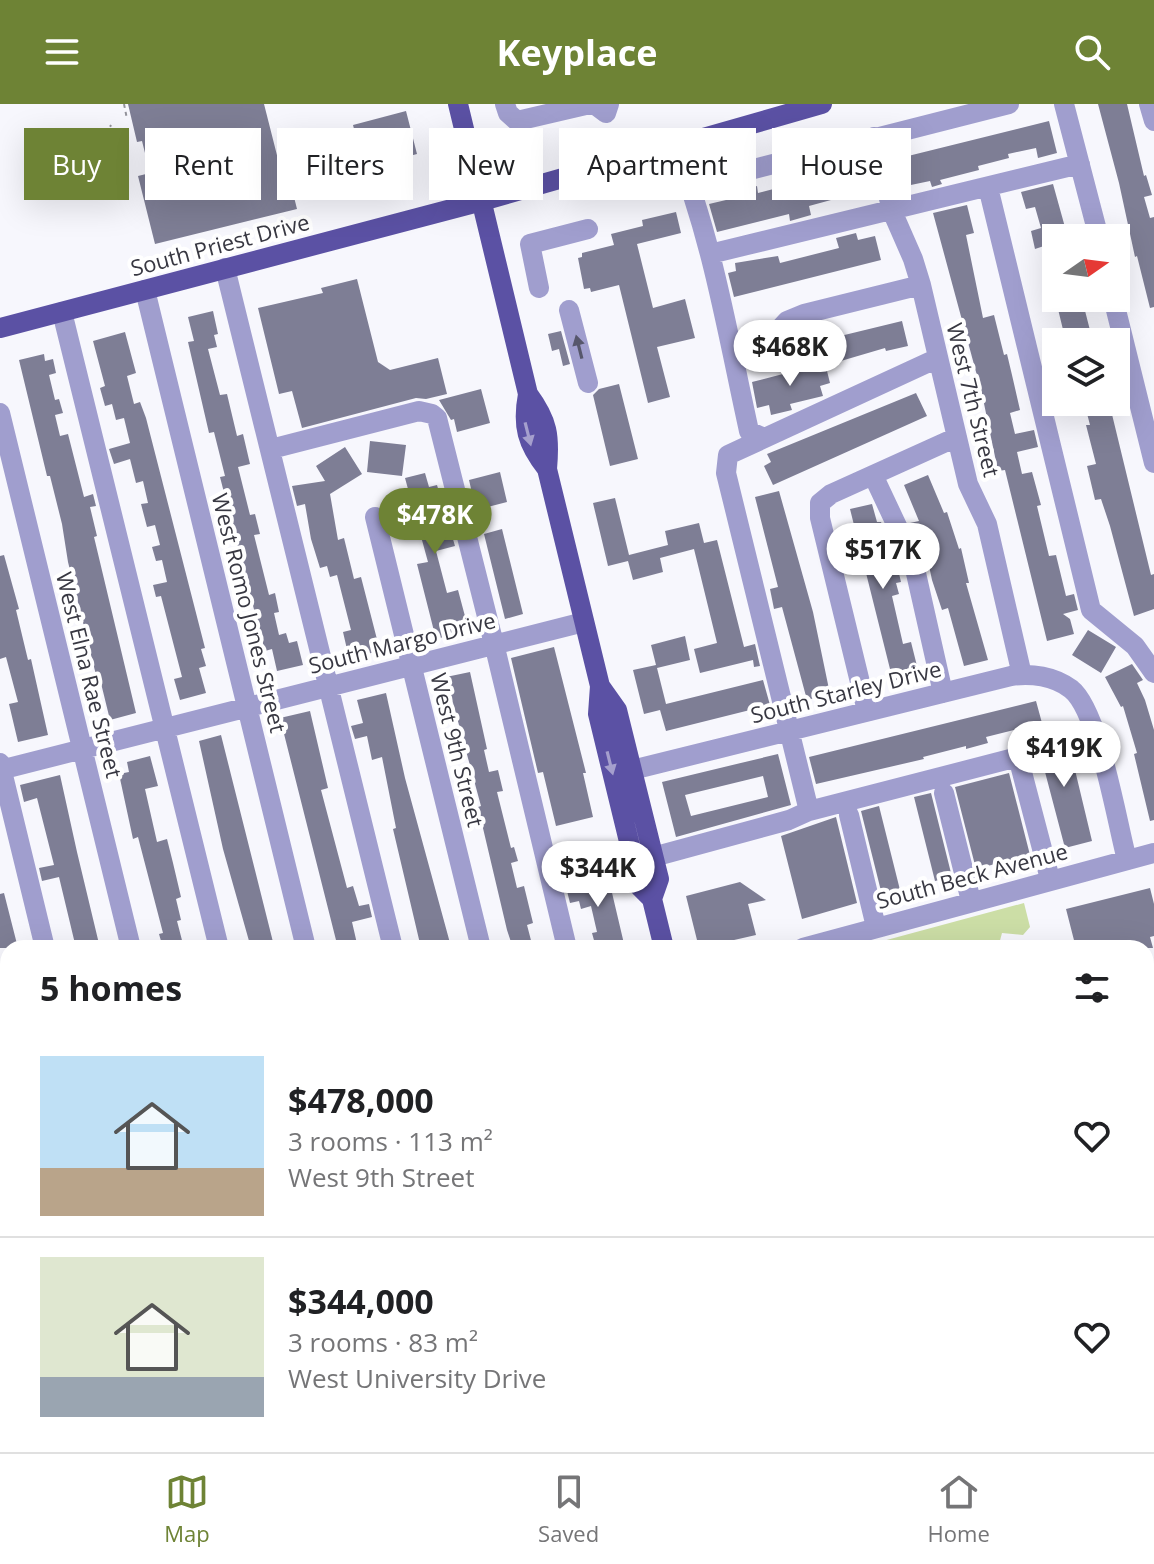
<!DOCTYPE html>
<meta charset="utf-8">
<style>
:root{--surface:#fff;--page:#f2f2f2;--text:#202124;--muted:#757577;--line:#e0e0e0;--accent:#6e8335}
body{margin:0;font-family:"Open Sans",sans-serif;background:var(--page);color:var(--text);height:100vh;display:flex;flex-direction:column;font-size:30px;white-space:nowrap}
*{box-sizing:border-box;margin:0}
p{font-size:26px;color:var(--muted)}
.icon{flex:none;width:44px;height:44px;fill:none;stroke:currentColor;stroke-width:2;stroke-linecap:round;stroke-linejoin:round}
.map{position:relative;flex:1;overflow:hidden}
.details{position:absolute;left:0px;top:836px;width:1154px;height:512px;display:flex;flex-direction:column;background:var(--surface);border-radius:24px 24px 0 0;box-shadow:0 8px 32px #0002}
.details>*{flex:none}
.top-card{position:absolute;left:24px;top:24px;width:1106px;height:72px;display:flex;gap:16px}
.needle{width:52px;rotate:76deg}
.fabs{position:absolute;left:1042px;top:120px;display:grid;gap:16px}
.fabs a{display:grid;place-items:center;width:88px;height:88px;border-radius:0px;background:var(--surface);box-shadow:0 8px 32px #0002;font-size:40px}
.price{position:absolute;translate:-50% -68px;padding:0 18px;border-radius:28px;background:#fff;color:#222;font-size:26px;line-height:52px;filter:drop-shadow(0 2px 4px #0008)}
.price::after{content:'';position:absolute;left:50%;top:48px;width:24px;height:18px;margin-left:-12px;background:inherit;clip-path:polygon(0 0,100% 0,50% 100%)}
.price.active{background:var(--accent);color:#fff}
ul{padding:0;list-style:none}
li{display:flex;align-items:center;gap:24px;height:200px;padding:0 40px}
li+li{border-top:2px solid var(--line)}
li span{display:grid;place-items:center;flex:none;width:224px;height:160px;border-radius:0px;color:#555}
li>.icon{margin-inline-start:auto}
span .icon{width:96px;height:96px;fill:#fffc;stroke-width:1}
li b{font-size:34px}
h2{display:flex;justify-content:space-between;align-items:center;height:96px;padding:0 40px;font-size:34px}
.pill{padding:0 28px;border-radius:0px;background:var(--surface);box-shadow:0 8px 32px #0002;font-size:28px;line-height:72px}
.pill.active{background:var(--accent);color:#fff}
header{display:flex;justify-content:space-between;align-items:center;height:104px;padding:0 40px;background:var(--accent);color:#fff;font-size:36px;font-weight:700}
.tab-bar{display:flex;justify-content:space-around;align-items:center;height:112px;border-top:2px solid var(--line);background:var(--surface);font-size:22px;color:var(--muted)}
.tab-bar a{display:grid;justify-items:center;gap:4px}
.tab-bar .active{color:var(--accent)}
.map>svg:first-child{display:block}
</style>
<header><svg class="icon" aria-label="menu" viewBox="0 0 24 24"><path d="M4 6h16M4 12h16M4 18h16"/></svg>Keyplace<svg class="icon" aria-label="search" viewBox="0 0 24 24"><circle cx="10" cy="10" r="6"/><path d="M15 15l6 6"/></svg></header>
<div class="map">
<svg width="1154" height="1348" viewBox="0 0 1154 1348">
<rect width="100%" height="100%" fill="#f7f7fd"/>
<!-- green -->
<path fill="#ccdea6" d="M 1024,799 L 1030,823 L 1023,831 L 1002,829 L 998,844 L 973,840 L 970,844 L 960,841 L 958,844 L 950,844 L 948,841 L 936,844 L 857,844 Z
M 1154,1258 L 1154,1334 L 1146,1336 L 1146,1260 Z
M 957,1340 L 1130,1340 L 1096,1348 L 959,1348 Z"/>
<!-- building -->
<path fill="#7e7e95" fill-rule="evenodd" d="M 128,0 L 264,0 L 282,71 L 288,69 L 297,105 L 155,140 L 138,72 L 150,69 L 142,37 L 137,38 Z
M 1098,0 L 1127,0 L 1144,72 L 1146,71 L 1152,91 L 1144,93 L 1150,114 L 1154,113 L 1154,203 L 1150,204 L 1137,152 L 1135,153 L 1119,79 Z
M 406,7 L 417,50 L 364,64 L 353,21 Z
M 1049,17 L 1057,49 L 1038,54 L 1036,44 L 1008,50 L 1009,54 L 978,62 L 979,66 L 940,76 L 942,80 L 932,83 L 930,77 L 906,82 L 900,54 Z
M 858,63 L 864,87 L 809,102 L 811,111 L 790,117 L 789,110 L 717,128 L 709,100 L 743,92 L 742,86 L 757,82 L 758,89 Z
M 1053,80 L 1068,134 L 1056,134 L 1056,152 L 1047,154 L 1044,142 L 1035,145 L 1031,127 L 1041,124 L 1035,103 L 1026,105 L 1021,88 Z
M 967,101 L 974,129 L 966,131 L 983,214 L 994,211 L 1004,251 L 1007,250 L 1012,271 L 1020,306 L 1010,309 L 1015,330 L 1034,326 L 1038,343 L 1017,348 L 1022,370 L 1032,368 L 1041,401 L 1037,402 L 1049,452 L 1056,451 L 1066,492 L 1074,490 L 1078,506 L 1063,510 L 1070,515 L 1074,530 L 1047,537 L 1005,366 L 998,367 L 982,290 L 933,109 Z
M 676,108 L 681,129 L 637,140 L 653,204 L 685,195 L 695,234 L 657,243 L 670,293 L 648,299 L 619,181 L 591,188 L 590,184 L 584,185 L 578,154 L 582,153 L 582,149 L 614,141 L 611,130 L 643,122 L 642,116 Z
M 856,129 L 858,136 L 875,132 L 881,156 L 734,193 L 728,169 L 736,167 L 735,159 L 778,152 L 780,159 L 839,144 L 836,134 Z
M 357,175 L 378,258 L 390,266 L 438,254 L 447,290 L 426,295 L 416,294 L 302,324 L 292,287 L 279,290 L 258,204 L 323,189 L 321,184 Z
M 1082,195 L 1093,238 L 1066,238 L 1057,201 Z
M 213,207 L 218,230 L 214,231 L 217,243 L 208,245 L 220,291 L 227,290 L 237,332 L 243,330 L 250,360 L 238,363 L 250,411 L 255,410 L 260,430 L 254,431 L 269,491 L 275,489 L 279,508 L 274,509 L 279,531 L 286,529 L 289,539 L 297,537 L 303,561 L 277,567 L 272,545 L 265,547 L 259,525 L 220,373 L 225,372 L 214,328 L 209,329 L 188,238 L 194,237 L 188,213 Z
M 902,217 L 908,242 L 886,247 L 885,244 L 834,259 L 828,235 Z
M 561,227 L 570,260 L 563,262 L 559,245 L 552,247 L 548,230 Z
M 125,228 L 136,269 L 127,272 L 134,300 L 140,298 L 146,314 L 205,544 L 201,545 L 206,562 L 199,564 L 206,589 L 180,596 L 174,575 L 182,573 L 161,492 L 156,493 L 153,481 L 167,478 L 162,456 L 156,457 L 152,443 L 160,441 L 155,421 L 147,423 L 141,400 L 148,399 L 143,377 L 136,379 L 130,355 L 114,360 L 109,345 L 130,339 L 124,314 L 116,316 L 112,300 L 105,302 L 100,284 L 105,282 L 93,237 Z
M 44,250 L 45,257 L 53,255 L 56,269 L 49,271 L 55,296 L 59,295 L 63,309 L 55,311 L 60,332 L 68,330 L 84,393 L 93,390 L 96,402 L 90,403 L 97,432 L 94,433 L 136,609 L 110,616 L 99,571 L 96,571 L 68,458 L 62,420 L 50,372 L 47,372 L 19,256 Z
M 825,259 L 830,279 L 820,282 L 823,292 L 790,300 L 792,306 L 771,311 L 769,301 L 757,304 L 752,278 Z
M 619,280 L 638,355 L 610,362 L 593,291 L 599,285 Z
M 481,285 L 490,319 L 457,328 L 454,315 L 451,316 L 439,296 Z
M 916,289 L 927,312 L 773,381 L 764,362 L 771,358 L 767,350 Z
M 1084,298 L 1109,298 L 1151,471 L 1154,470 L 1154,505 L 1134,512 L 1110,422 L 1101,395 L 1095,396 L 1087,362 L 1096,360 L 1086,321 L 1090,321 Z
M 370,337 L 406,341 L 402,372 L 367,368 Z
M 345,343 L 362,370 L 330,390 L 338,436 L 344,434 L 354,475 L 361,473 L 380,547 L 349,554 L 343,528 L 351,526 L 337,471 L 330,473 L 327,462 L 320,464 L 311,435 L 305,400 L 297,402 L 292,382 L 325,377 L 316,362 Z
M 500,368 L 507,398 L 476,406 L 469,376 Z
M 425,369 L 429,383 L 437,381 L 455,442 L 436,447 L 447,489 L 458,486 L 466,516 L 456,519 L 459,529 L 436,535 L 417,460 L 428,458 L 405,374 Z
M 928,371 L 944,409 L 947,408 L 959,445 L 961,444 L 969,479 L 966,479 L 988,556 L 964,562 L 948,504 L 942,506 L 932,476 L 927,452 L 937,450 L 930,427 L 916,432 L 910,419 L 919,417 L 904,381 Z
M 779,387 L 813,508 L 830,590 L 807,596 L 782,503 L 774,505 L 770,485 L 778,483 L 755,393 Z
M 615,394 L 629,451 L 668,441 L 665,427 L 699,419 L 704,439 L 717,436 L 744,543 L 755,540 L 760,562 L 754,563 L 753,556 L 700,569 L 694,545 L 717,539 L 694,445 L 660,454 L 663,468 L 633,476 L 628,457 L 608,462 L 593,399 Z
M 872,400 L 877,418 L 881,418 L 888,434 L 881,436 L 887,459 L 896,457 L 901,478 L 896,479 L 899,490 L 892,492 L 903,540 L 911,538 L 919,570 L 893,577 L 850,405 Z
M 502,425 L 523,510 L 505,515 L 484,430 Z
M 4,451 L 19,505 L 16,506 L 28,556 L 31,555 L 48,631 L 18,638 L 9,600 L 18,598 L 6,553 L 0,555 L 0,452 Z
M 1088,526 L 1116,543 L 1101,569 L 1072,551 Z
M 685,532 L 690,556 L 657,564 L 666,600 L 763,576 L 770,601 L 666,627 L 660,606 L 644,610 L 633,566 L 656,561 L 651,541 Z
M 554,543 L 586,669 L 583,669 L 593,713 L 556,722 L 543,668 L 538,669 L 511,554 Z
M 1132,560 L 1143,576 L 1137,579 L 1145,596 L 1154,626 L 1154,716 L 1150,717 L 1134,650 L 1137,649 L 1123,602 L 1121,603 L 1105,573 Z
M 470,568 L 487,645 L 484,646 L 489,668 L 498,666 L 503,687 L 497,688 L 511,744 L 514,743 L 518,757 L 511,759 L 517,784 L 524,782 L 533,819 L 527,821 L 533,844 L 513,844 L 507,826 L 478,703 L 481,702 L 446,573 Z
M 386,589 L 405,674 L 450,839 L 431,844 L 421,844 L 393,725 L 396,724 L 382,653 L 372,656 L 367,632 L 355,635 L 351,622 L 363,619 L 357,596 Z
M 1036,597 L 1042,619 L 986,633 L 988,639 L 966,645 L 966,642 L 923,653 L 924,655 L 816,680 L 809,653 Z
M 310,607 L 328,684 L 321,686 L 347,784 L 353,782 L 359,802 L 369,800 L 372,813 L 352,818 L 358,844 L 338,844 L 280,614 Z
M 1060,624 L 1071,667 L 1075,666 L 1092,737 L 1065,744 L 1035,630 Z
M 221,631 L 273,838 L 251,844 L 223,745 L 199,637 Z
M 778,650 L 791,701 L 676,733 L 662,678 ZM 763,672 L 768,693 L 691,712 L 685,691 Z
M 150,652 L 158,682 L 145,685 L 157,738 L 167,735 L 173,759 L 181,793 L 176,795 L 181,816 L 177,817 L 184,844 L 163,844 L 159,830 L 163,829 L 138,733 L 133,735 L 119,670 L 129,668 L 127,658 Z
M 1009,669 L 1030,751 L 976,765 L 955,683 Z
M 60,671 L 77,748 L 100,844 L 76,844 L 59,773 L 42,777 L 39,764 L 54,761 L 37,694 L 24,698 L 20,681 Z
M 931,689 L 952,773 L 935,777 L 914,693 Z
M 879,702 L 900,786 L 882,791 L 861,707 Z
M 836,713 L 857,799 L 802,815 L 781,732 Z
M 597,769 L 599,779 L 609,776 L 625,844 L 601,844 L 600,839 L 595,840 L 592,829 L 597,828 L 591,802 L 581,805 L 579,797 L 570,799 L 565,779 Z
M 740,778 L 766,796 L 748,800 L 756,831 L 699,844 L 686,792 Z
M 1150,784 L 1154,800 L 1154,832 L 1150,833 L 1153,844 L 1076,844 L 1066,805 Z
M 4,789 L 18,844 L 0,844 L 0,790 Z"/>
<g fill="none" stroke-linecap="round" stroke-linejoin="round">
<!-- path -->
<path stroke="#93939b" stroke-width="2" stroke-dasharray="4 4" stroke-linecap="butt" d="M 124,0 L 127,15
M 82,46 L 101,41 L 111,21
M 1146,1248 L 1154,1246
M 1084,1340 L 1086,1348"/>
<!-- minor -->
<path stroke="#a09ece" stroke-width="20" d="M 505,0 L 508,9 L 517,17 L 590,0
M 594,0 L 606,9 L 609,0
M 1064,0 L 1099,134
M 1149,0 L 1154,17
M 874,33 L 892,107 L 913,155 L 921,181 L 968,380 L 987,420 L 1022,571
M 675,42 C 712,133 728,232 749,327 L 762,333
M 691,81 L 1009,0
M 988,83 L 1091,506 L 1135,542 L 1154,569
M 710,150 L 1080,60
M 225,164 L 393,844
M 539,184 L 530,140 L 588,125
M 145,186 L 306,844
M 1113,194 L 1154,359
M 569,206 L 588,279
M 62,208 L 219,844
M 774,231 L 787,217 L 804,210 L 921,181
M 0,309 L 131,844
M 271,345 L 419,307 L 432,310 L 437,314 L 497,552 L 567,844
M 873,371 L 913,456 L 943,589
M 375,413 L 481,844
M 867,607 L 820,414 L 820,399 L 831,390 L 957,333
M 0,659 L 45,844
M 0,666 L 584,518
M 632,666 L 1011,572 C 1031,569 1054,572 1071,585 C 1099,607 1117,719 1127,756
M 944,689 L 971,797
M 809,707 L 726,369 L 728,351 L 938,254
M 849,711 L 876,823
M 653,753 L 789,716 L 809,707 L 1018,653 L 1050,775
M 803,844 L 1154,749
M 0,1018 L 8,1050
M 0,1180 L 8,1213
M 39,1340 L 41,1348
M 119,1340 L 121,1348
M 201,1340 L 203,1348
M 280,1340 L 282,1348
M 361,1340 L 363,1348
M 525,1340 L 526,1348
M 606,1340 L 607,1348
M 685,1340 L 687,1348
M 443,1346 L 470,1340"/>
<!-- major -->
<path stroke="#5b51a4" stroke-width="20" d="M 458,0 L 528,290 C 548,317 550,332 547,365 L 600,582 L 598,610 L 640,783 L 652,795 L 664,844
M 0,224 L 482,97 L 822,0
M 528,290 C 522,322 527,340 547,365
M 600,582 L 617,606 L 659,775 L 652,795
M 786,1340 L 788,1348"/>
</g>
<!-- one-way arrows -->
<defs><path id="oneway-solid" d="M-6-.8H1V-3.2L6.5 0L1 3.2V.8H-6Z" transform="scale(2)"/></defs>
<use fill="#57576c" href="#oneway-solid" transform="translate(579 243) rotate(-104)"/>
<g fill="#a59fcd">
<use href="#oneway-solid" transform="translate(528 330) rotate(76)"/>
<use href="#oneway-solid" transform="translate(610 659) rotate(76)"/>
</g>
<g text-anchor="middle" stroke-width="8" stroke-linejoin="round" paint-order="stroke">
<!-- street labels -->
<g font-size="22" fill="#383842" stroke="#fff">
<text transform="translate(220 141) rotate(-15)" y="8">South Priest Drive</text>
<text transform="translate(973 296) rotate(76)" y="8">West 7th Street</text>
<text transform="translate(249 509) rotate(76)" y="8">West Romo Jones Street</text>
<text transform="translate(402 539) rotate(-14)" y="8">South Margo Drive</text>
<text transform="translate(89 571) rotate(76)" y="8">West Elna Rae Street</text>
<text transform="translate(846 588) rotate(-14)" y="8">South Starley Drive</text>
<text transform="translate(457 646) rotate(76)" y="8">West 9th Street</text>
<text transform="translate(972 772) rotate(-15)" y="8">South Beck Avenue</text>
</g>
</g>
</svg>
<div class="fabs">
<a><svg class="needle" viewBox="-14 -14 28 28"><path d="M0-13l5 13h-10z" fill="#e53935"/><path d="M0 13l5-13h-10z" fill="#757577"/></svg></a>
<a><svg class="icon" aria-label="layers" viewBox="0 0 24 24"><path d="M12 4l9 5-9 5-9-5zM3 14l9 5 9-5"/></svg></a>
</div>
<b class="price" style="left:790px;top:284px">$468K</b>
<b class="price active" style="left:435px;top:452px">$478K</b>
<b class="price" style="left:883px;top:487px">$517K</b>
<b class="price" style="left:1064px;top:685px">$419K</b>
<b class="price" style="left:598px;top:805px">$344K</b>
<div class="top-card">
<a class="pill active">Buy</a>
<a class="pill">Rent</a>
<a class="pill">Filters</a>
<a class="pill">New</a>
<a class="pill">Apartment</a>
<a class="pill">House</a>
</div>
<section class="details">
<h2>5 homes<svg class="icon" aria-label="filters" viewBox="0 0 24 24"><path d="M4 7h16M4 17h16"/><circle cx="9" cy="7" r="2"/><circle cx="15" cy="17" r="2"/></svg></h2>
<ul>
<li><span style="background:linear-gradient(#bfe0f5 70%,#b9a48a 0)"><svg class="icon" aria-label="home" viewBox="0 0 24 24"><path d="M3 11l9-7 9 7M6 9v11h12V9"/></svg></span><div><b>$478,000</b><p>3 rooms · 113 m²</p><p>West 9th Street</p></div><svg class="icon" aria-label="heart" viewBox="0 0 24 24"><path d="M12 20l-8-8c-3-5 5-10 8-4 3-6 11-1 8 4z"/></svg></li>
<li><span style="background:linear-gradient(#dfe7d0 75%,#9aa5b1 0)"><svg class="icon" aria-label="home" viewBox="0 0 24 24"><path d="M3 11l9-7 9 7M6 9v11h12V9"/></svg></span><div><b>$344,000</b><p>3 rooms · 83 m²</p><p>West University Drive</p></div><svg class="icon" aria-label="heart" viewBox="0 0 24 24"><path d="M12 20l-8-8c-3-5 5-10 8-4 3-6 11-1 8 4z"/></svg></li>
</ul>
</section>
</div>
<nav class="tab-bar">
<a class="active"><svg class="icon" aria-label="map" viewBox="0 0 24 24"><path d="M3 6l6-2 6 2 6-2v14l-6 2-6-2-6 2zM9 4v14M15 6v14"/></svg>Map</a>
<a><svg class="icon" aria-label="saved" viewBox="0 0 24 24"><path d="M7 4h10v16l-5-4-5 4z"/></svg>Saved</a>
<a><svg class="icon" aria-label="home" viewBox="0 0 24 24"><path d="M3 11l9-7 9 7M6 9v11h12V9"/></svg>Home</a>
</nav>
